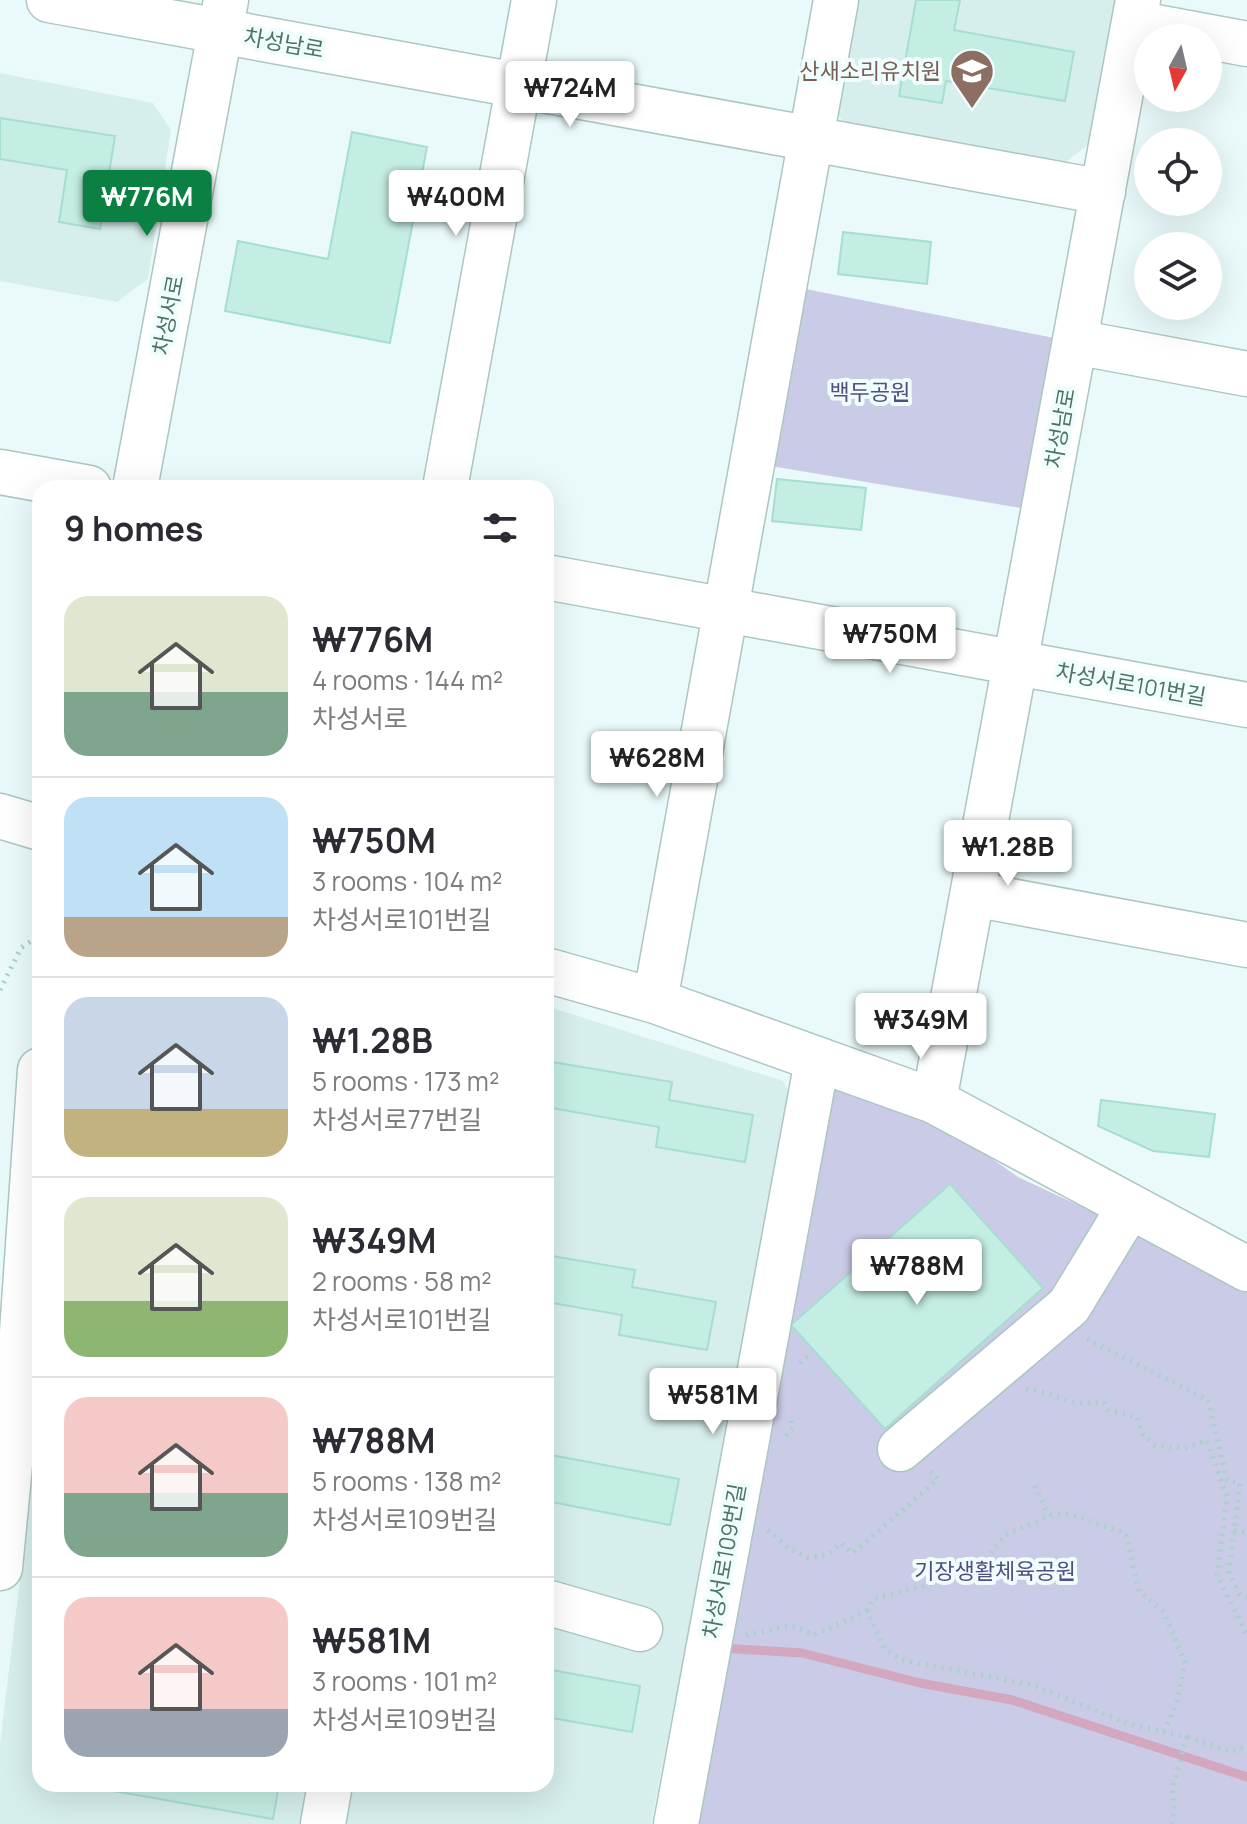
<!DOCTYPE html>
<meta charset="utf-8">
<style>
:root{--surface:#fff;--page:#f2f2f3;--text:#2b2b33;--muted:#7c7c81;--line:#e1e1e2;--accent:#0b8043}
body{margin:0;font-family:Manrope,"Noto Sans KR",sans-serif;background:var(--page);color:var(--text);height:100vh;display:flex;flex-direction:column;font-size:30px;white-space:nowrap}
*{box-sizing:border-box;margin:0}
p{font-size:26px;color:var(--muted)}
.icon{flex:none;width:44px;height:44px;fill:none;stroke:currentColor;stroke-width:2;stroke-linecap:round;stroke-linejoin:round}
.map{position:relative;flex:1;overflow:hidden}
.panel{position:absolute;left:32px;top:480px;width:522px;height:1312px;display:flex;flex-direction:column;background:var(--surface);border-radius:24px;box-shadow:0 8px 32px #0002}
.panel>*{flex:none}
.needle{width:52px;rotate:188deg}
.tools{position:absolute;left:1134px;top:24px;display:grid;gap:16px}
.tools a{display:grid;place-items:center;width:88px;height:88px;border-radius:50%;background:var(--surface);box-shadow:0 8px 32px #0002;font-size:40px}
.price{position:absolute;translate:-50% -68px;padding:0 18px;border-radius:8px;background:#fff;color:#222;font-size:26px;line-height:52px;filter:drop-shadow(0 2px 4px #0008)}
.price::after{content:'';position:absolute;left:50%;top:48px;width:24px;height:18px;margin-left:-12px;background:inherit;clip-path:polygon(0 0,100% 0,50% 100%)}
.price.active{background:var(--accent);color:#fff}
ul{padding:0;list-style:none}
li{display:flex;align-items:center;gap:24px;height:200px;padding:0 32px}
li+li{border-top:2px solid var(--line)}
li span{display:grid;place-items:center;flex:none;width:224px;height:160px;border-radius:24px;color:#555}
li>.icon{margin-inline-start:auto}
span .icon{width:96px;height:96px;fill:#fffc;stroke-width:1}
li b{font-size:34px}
h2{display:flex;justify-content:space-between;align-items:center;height:96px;padding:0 32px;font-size:34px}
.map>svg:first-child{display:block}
</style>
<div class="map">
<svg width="1247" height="1824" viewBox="0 0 1247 1824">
<rect width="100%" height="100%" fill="#eafafa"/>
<!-- residential -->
<path fill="#d6eeec" d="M 853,0 L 1116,0 L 1090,143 L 1066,162 L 845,125 L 834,108 Z
M 0,73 L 153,103 L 171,130 L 148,279 L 117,302 L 0,281 Z
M 546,1006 L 783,1081 L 792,1098 L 651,1824 L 0,1824 L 0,1744 L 40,1415 L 40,1784 L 546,1784 Z"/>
<!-- green -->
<path fill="#c9cbe7" d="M 785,285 L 1075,342 L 1045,512 L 753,463 Z
M 832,1080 L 935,1119 L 1018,1177 L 1247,1284 L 1247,1824 L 691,1824 Z"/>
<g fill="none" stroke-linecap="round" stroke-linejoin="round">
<!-- stream -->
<path stroke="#d3a7bd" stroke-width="9" d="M 721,1648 L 802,1653 L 920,1683 L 1012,1700 L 1247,1777"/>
</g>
<!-- building -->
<path fill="#c4ede3" stroke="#a6decf" stroke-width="2" d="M 916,0 L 960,0 L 954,30 L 1074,52 L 1065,101 L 946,81 L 942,103 L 899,96 Z
M 0,118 L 115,136 L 100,229 L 59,222 L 67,170 L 0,159 Z
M 352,132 L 427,147 L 390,343 L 225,311 L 238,241 L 328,259 Z
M 843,232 L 931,242 L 927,284 L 838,274 Z
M 777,479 L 866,488 L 861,530 L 772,521 Z
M 546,1061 L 672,1082 L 669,1100 L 753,1115 L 745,1162 L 656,1147 L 659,1127 L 546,1107 Z
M 1101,1100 L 1215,1114 L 1209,1157 L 1153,1151 L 1098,1126 Z
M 950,1184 L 1043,1288 L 885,1429 L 791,1325 Z
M 546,1255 L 635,1270 L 632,1287 L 716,1302 L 707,1350 L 619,1335 L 622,1315 L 546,1302 Z
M 546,1454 L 679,1479 L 670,1525 L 546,1501 Z
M 546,1669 L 640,1686 L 632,1732 L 546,1717 Z
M 74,1784 L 279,1784 L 273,1819 Z"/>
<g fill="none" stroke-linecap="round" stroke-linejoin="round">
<!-- minor casing -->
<g stroke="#abc7c1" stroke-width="47">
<path id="minor" d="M 49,0 L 1103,192
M 1134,23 L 1247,44
M 1075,342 L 1247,374
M 0,472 L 89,488
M 135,488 L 226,0
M 445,488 L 534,0
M 546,577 L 1247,705
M 0,816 L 40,828
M 973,894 L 1247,945
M 546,970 L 655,1001 L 934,1101 L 1247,1269
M 655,1001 L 836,0
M 934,1101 L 1138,0
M 900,1449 L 1069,1306 L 1130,1206
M 0,1568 L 20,1362 L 40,1070
M 546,1602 L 640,1629
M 323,1824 L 330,1784
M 676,1824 L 817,1061"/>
</g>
<!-- path -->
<path stroke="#a7d2c7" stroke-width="5" stroke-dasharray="2 6" stroke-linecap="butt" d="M 0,990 L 21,948 L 40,935
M 1087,1339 L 1208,1400 L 1227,1480 L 1240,1483 L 1229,1573 L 1240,1594 L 1247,1596
M 800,1363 L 811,1353
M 1026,1389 C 1061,1393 1063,1407 1104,1402 L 1108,1410 L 1137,1417 L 1143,1434 L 1155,1446 L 1186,1448 L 1206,1440 L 1227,1497 L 1217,1575 L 1247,1635
M 786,1436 L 793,1428 L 790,1417
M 1035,1486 L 1049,1516
M 768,1530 L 788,1548 L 808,1558 L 829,1554 L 841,1543 L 853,1553 L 938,1479 L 929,1469
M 1234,1531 L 1247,1533
M 867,1611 L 873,1599 L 974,1573 L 1005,1535 L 1052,1515 L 1070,1514 L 1126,1534 L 1139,1592 L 1164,1612 L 1185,1663 L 1177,1702 L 1164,1731
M 746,1635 L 791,1625 L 814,1635 L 867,1611 L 885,1649 L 902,1660 L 1033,1685 L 1129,1724 L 1187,1737 L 1172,1789 L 1175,1805 L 1172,1824
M 1188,1737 L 1231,1752 L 1247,1746"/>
<!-- minor -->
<use href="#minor" stroke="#fff" stroke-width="44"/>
</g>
<!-- icons -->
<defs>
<g id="school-pin" transform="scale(2.3)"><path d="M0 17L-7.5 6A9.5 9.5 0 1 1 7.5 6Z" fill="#8d6e63" stroke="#f0fdfd"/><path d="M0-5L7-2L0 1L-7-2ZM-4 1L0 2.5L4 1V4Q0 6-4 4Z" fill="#fff"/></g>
</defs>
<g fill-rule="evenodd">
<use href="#school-pin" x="972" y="71"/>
</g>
<g text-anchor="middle" stroke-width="8" stroke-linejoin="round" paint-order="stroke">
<!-- street labels -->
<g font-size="22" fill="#4f7368" stroke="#f0fdfd">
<text transform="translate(284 43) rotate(10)" y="8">차성남로</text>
<text transform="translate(168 315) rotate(-79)" y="8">차성서로</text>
<text transform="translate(1060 428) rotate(-80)" y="8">차성남로</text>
<text transform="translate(1131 684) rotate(10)" y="8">차성서로101번길</text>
<text transform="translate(724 1561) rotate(-80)" y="8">차성서로109번길</text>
</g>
<!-- education labels -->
<g font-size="22" fill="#785e54" stroke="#f0fdfd" text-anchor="end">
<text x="941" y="79">산새소리유치원</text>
</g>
<!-- park labels -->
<g font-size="22" fill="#514f82" stroke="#f0fdfd">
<text x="870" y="400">백두공원</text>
<text x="995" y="1579">기장생활체육공원</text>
</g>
</g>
</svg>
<div class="tools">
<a><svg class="needle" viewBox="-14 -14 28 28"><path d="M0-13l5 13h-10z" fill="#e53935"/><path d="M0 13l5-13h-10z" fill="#7c7c81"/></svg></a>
<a><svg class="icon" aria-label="locate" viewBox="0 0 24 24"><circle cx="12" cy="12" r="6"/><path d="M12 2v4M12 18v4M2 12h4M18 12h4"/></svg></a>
<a><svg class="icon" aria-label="layers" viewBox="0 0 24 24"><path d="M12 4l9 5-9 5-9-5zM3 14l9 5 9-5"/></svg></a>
</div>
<b class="price" style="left:570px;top:129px">₩724M</b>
<b class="price active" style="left:147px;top:238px">₩776M</b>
<b class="price" style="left:456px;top:238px">₩400M</b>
<b class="price" style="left:890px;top:675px">₩750M</b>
<b class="price" style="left:657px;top:799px">₩628M</b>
<b class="price" style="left:1008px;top:888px">₩1.28B</b>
<b class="price" style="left:921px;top:1061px">₩349M</b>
<b class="price" style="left:917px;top:1307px">₩788M</b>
<b class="price" style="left:713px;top:1436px">₩581M</b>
<section class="panel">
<h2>9 homes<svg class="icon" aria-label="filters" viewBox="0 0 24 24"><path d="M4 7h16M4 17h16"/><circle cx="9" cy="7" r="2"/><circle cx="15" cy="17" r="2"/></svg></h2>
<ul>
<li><span style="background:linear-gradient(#dfe7d0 60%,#7fa58c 0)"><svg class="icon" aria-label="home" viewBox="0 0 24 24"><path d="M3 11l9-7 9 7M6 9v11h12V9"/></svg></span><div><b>₩776M</b><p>4 rooms · 144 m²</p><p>차성서로</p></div></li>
<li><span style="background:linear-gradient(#bfe0f5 75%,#b9a48a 0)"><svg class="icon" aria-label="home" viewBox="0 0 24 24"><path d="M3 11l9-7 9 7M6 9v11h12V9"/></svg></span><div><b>₩750M</b><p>3 rooms · 104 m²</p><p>차성서로101번길</p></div></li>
<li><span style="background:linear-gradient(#c9d6e8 70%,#c2b280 0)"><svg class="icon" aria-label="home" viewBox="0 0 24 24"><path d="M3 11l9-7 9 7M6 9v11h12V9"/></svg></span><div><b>₩1.28B</b><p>5 rooms · 173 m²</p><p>차성서로77번길</p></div></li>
<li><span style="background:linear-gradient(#dfe7d0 65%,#8fb573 0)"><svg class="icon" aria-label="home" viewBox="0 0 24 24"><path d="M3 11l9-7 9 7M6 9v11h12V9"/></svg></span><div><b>₩349M</b><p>2 rooms · 58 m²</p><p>차성서로101번길</p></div></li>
<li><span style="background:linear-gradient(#f6c9c9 60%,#7fa58c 0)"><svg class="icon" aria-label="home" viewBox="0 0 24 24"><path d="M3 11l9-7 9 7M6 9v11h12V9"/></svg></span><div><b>₩788M</b><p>5 rooms · 138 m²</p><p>차성서로109번길</p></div></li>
<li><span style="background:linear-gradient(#f6c9c9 70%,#9aa5b1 0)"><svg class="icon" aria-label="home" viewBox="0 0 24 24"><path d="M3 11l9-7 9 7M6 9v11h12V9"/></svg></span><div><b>₩581M</b><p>3 rooms · 101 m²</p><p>차성서로109번길</p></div></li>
</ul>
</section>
</div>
